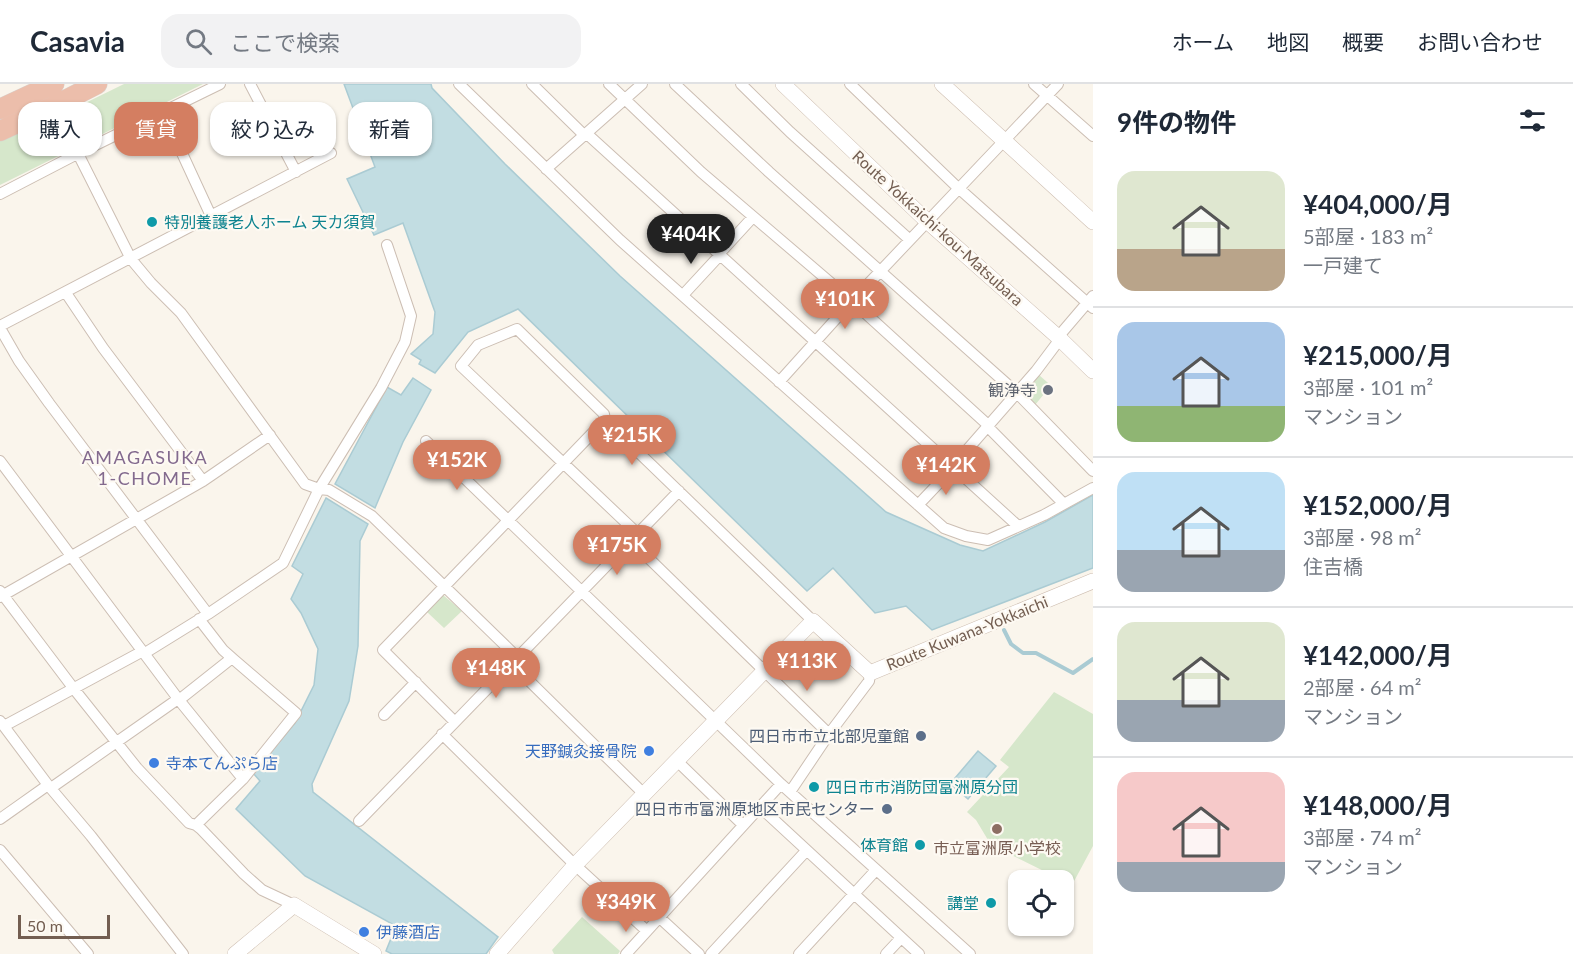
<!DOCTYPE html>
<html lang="ja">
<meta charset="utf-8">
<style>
:root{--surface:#fff;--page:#f2f2f3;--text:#1f2937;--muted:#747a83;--line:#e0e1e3;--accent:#d47e61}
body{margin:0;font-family:Lato,"Noto Sans JP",sans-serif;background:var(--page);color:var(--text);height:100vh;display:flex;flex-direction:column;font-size:22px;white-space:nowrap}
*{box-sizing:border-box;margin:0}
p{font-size:20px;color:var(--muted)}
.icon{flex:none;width:33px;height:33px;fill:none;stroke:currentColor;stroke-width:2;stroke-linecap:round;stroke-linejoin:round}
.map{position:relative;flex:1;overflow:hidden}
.side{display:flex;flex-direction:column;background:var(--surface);width:480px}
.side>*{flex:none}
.banner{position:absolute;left:18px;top:18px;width:570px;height:54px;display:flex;gap:12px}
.controls{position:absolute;left:1008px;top:786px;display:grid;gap:12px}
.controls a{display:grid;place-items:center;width:66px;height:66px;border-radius:12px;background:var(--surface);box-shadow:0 2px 4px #0004;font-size:30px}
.scale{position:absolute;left:18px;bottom:15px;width:92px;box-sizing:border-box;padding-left:6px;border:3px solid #735e51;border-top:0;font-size:16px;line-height:21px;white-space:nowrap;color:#735e51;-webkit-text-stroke:4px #fdf9f2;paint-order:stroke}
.price{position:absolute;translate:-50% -51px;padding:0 14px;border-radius:21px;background:var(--accent);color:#fff;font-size:20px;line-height:39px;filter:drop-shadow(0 2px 3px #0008)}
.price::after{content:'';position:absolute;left:50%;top:36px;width:18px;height:14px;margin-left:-9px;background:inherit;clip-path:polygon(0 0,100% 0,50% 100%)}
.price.active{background:#222;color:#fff}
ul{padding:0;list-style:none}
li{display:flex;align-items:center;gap:18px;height:150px;padding:0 24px}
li+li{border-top:2px solid var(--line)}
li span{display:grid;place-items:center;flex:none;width:168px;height:120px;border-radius:18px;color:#555}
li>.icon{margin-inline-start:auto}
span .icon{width:72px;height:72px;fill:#fffc;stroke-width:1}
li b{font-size:26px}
h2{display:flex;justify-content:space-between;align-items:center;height:72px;padding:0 24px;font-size:26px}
.pill{padding:0 21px;border-radius:18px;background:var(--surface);box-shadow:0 2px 4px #0004;font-size:21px;line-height:54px}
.pill.active{background:var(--accent);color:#fff}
header{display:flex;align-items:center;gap:36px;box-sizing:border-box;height:84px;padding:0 30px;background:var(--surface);border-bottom:2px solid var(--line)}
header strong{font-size:28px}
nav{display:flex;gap:33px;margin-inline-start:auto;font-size:21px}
.search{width:420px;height:54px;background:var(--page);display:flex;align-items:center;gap:15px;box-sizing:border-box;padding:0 21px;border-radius:18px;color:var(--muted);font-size:22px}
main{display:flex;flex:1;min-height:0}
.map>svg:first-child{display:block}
</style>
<header>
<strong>Casavia</strong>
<div class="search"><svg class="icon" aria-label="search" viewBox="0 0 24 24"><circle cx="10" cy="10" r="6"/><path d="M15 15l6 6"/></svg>ここで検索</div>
<nav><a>ホーム</a><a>地図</a><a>概要</a><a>お問い合わせ</a></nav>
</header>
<main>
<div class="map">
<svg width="1093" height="870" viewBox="0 0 1093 870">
<rect width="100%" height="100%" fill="#faf5ec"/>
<!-- green -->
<path fill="#d6e7cb" d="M 124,0 L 203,0 L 0,101 L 0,54 L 49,32 L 71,26 Z
M 1039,291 L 1055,305 L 1047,312 L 1044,310 L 1035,321 L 1024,311 Z
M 443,511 L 462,527 L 444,544 L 427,528 Z
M 1054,608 L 1093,630 L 1093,762 L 1072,801 L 991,761 L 976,736 L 967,728 L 1009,683 L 1000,676 Z
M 582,833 L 620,867 L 618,870 L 554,870 L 552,866 Z"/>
<!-- water -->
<path fill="#c2dde2" stroke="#aacbd3" stroke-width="1.5" d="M 344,0 L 431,0 L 432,4 L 505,80 L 620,192 L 886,428 L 960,461 L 983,467 L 1045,438 L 1093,411 L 1093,484 L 932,546 L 906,522 L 875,529 L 833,484 L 807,507 L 518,225 L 468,248 L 435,289 L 419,280 L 421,276 L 411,270 L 433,250 L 435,228 L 403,139 L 374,151 L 347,95 L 375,83 Z
M 413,294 L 431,306 L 403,358 L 375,424 L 335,400 L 387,303 L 401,311 Z
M 326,414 L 368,440 L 360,457 L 358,562 L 349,617 L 312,700 L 313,708 L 498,853 L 486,870 L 392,870 L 386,867 L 396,842 L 305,792 L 236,725 L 260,697 L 253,689 L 295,639 L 314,601 L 318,565 L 301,529 L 291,515 L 303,490 L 292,482 Z
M 978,667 L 996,682 L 968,715 L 950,700 Z"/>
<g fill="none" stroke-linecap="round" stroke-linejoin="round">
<!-- stream -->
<path stroke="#aacbd3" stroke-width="4" d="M 1004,546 L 1011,560 L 1023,569 L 1036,569 L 1073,589 L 1093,575"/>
<!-- street casing -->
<g stroke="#ccbeb3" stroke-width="12">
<path id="street" d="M 250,0 L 296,88
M 459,0 L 620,156 L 944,444 L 966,452 L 988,456 L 1044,431 L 1093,404
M 532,0 L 584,51
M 609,0 L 701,88 L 852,217 L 988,341
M 675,0 L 769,88 L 1017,309 L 1093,387
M 741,0 L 790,48 L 910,156
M 850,0 L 955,101 L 1093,224
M 1034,0 L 1093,52
M 52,18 L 131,175 L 151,199 L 181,229 L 305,400 L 319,405 L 329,406 L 372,432 L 517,573
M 163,28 L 211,132
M 586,49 L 1018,442
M 546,85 L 642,0
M 0,110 L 79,69 L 220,0
M 719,170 L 753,133
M 66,209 L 103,264 L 203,397
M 683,211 L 720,171
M 0,242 L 331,69
M 0,244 L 19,277 L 49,319 L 208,530
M 779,298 L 852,217 L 1058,0
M 988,343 L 1064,420
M 426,357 L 781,700 L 970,870
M 0,377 L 179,616 L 243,695
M 953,382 L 1036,287 L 1057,259 L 1058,253 L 1093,212
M 918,421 L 954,383
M 638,450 L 461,282 L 478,261 L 517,245 L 604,330 L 605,336 L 813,537
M 631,457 L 829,650
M 0,507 L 74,605 L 137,684 L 189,739 L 196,741 L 201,745 L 244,790 L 262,806 L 294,821
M 0,513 L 203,397 L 270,351
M 145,569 L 208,530 L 283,479 L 319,405 L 381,304 L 405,258 L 411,232 L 387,161
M 511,579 L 644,710
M 179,616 L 232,574 L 223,566 L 199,535
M 384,631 L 416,598
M 0,637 L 48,701 L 91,752 L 183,870
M 454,637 L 383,566 L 605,336
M 4,642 L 143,567
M 442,650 L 575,781 L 647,847
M 676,676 L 743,741
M 51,704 L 178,615
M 790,708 L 829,650 L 869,597 L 870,589
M 760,723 L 919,870
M 0,735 L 48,701
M 359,737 L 679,407
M 196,741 L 243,695 L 296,629 L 232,574
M 0,766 L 88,870
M 660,834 L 699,870
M 626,870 L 781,700
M 711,870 L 806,767
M 799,870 L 876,786
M 886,870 L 901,854"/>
</g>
<!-- secondary casing -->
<g stroke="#cebeb1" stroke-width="16">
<path id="secondary" d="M 783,0 L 928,138 L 1058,253 L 1093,287
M 942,0 L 1093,138
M 235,870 L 294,821 L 374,870
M 497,870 L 575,781 L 813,537 L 870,589 L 1093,497"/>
</g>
<!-- highway casing -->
<g stroke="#d8d2ce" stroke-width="21">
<path id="highway" d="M 0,25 L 54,0
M 0,47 L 54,22 L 97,0"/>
</g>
<!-- street -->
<use href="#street" stroke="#fff" stroke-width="10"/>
<!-- secondary -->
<use href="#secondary" stroke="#fff" stroke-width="15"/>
<!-- highway -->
<use href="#highway" stroke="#ecbeab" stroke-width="20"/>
</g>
<!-- markers -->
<g fill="#0f9aa8" stroke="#fdf9f2" stroke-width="2">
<circle cx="152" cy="138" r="6"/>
<circle cx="814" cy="703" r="6"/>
<circle cx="920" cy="761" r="6"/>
<circle cx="991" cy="819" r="6"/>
</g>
<circle fill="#6b7280" stroke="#fdf9f2" stroke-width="2" cx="1048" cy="306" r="6"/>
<g fill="#5c6f8a" stroke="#fdf9f2" stroke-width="2">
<circle cx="921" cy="652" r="6"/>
<circle cx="887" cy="725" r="6"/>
</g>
<g fill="#3f7fe0" stroke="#fdf9f2" stroke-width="2">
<circle cx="649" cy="667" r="6"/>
<circle cx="154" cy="679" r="6"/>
<circle cx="364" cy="848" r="6"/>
</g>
<circle fill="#8d6e63" stroke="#fdf9f2" stroke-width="2" cx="997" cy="745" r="6"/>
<g text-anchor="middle" stroke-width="4.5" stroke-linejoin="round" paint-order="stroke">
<!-- culture labels -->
<g font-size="16" fill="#0d838f" stroke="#fdf9f2" text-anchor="start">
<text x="164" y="144">特別養護老人ホーム 天カ須賀</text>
<text x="826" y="709">四日市市消防団富洲原分団</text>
<text x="908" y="767" text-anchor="end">体育館</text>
<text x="979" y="825" text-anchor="end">講堂</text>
</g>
<!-- street labels -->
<g font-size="16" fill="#735e51" stroke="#fdf9f2">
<text transform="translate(938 144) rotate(42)" y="6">Route Yokkaichi-kou-Matsubara</text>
<text transform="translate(967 549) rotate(-22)" y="6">Route Kuwana-Yokkaichi</text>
</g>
<!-- worship labels -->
<g font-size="16" fill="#5b616d" stroke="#fdf9f2" text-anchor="end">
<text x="1036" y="312">観浄寺</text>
</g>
<!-- service labels -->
<g font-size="16" fill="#4e5e75" stroke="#fdf9f2" text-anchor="end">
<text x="909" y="658">四日市市立北部児童館</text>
<text x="875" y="731">四日市市富洲原地区市民センター</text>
</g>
<!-- shop labels -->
<g font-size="16" fill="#366cbe" stroke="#fdf9f2" text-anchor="start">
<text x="637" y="673" text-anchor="end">天野鍼灸接骨院</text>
<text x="166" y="685">寺本てんぷら店</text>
<text x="376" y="854">伊藤酒店</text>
</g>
<!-- education labels -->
<g font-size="16" fill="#785e54" stroke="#fdf9f2">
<text x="997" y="770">市立富洲原小学校</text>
</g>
<!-- neighbourhood labels -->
<g font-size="18" letter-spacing="1.5" fill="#836a8e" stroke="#fdf9f2">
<text x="145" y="380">AMAGASUKA<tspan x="145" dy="21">1-CHOME</tspan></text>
</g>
</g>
</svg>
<div class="controls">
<a><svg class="icon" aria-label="locate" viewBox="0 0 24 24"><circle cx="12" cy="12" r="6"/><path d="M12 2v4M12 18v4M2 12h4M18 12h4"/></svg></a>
</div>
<div class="scale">50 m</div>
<b class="price active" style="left:691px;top:181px">¥404K</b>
<b class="price" style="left:845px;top:246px">¥101K</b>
<b class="price" style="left:632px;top:382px">¥215K</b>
<b class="price" style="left:457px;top:407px">¥152K</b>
<b class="price" style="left:946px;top:412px">¥142K</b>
<b class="price" style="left:617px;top:492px">¥175K</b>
<b class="price" style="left:807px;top:608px">¥113K</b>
<b class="price" style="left:496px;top:615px">¥148K</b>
<b class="price" style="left:626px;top:849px">¥349K</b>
<div class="banner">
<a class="pill">購入</a>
<a class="pill active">賃貸</a>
<a class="pill">絞り込み</a>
<a class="pill">新着</a>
</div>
</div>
<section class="side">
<h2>9件の物件<svg class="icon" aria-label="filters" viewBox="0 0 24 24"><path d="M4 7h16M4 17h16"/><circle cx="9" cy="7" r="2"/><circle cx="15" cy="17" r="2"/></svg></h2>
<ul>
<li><span style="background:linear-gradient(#dfe7d0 65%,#b9a48a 0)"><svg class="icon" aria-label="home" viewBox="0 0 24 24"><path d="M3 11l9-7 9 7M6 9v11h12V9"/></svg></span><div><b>¥404,000/月</b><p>5部屋 · 183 m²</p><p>一戸建て</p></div></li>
<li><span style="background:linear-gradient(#a9c7e8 70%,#8fb573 0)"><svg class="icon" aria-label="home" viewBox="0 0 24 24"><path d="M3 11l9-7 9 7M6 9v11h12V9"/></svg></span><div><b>¥215,000/月</b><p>3部屋 · 101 m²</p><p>マンション</p></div></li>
<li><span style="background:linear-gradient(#bfe0f5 65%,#9aa5b1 0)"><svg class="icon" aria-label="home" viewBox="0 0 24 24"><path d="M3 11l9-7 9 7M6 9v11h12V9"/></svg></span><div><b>¥152,000/月</b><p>3部屋 · 98 m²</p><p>住吉橋</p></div></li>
<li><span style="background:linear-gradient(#dfe7d0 65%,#9aa5b1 0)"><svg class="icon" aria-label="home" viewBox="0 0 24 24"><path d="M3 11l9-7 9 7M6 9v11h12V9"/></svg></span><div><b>¥142,000/月</b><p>2部屋 · 64 m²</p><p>マンション</p></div></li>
<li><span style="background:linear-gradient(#f6c9c9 75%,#9aa5b1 0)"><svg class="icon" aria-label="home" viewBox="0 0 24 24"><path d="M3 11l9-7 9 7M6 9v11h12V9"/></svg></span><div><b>¥148,000/月</b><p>3部屋 · 74 m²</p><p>マンション</p></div></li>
</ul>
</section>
</main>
